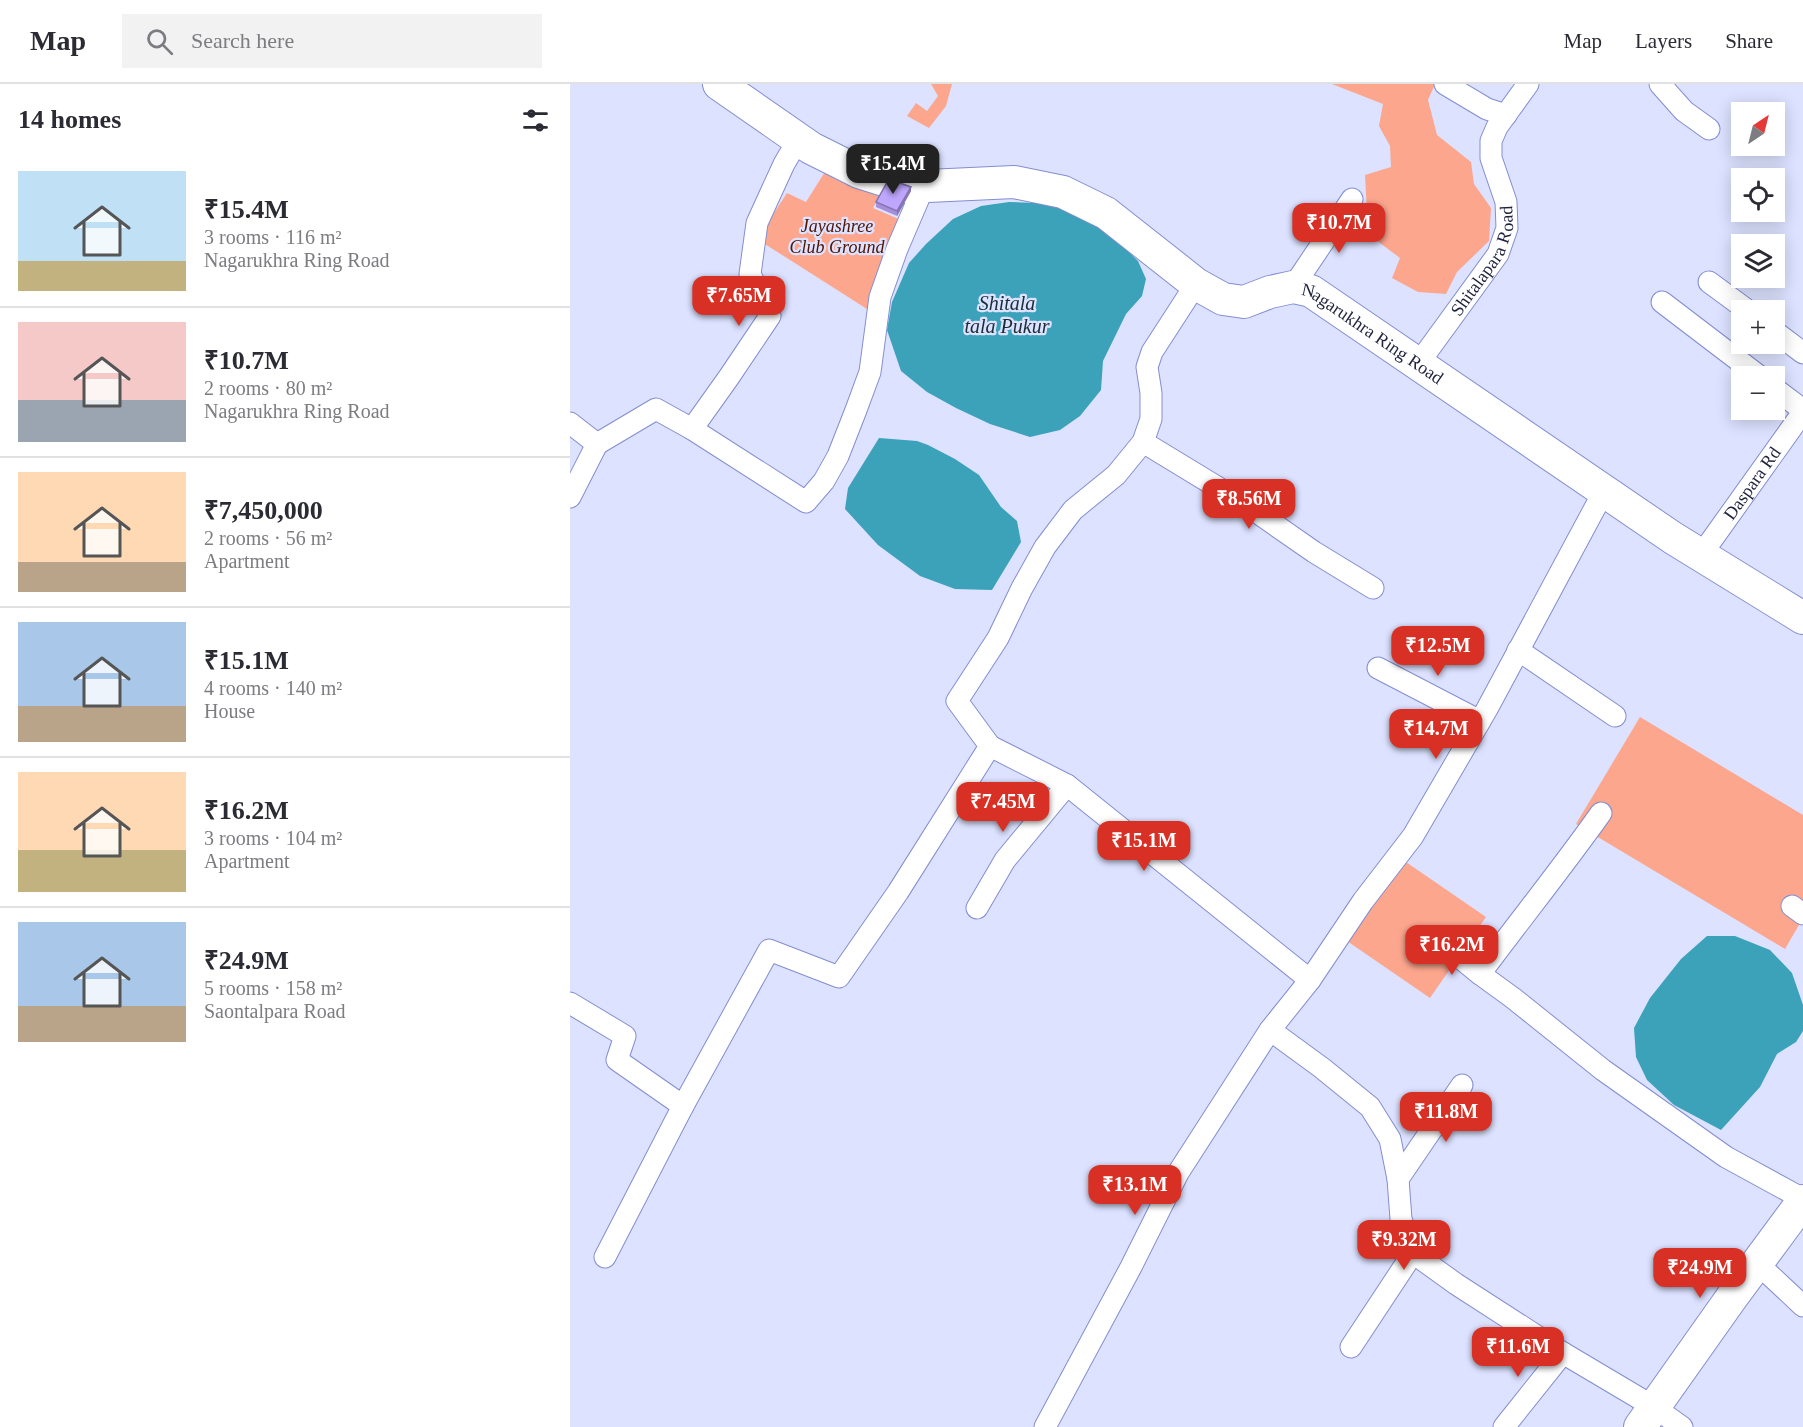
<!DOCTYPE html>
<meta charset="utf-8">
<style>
:root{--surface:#fff;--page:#f2f2f3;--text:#2b2b33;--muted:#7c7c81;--line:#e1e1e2;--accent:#d93025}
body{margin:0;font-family:Georgia,serif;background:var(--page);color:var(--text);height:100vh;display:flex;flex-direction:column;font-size:22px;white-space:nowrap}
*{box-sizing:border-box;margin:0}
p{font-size:20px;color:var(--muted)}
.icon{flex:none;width:33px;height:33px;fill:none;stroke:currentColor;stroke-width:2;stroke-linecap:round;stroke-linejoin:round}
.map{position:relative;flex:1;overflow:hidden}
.side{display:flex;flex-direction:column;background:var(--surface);width:570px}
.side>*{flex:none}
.needle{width:39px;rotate:35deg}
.tools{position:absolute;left:1161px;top:18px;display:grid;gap:12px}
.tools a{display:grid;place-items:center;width:54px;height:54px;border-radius:0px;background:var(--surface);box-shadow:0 3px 15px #0003;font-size:30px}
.price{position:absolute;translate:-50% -51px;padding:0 14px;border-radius:12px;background:var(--accent);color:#fff;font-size:20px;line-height:39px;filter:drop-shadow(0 2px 3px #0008)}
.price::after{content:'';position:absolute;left:50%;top:36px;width:18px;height:14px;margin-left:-9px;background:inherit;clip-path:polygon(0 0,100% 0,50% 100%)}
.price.active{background:#222;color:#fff}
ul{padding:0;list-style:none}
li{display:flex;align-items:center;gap:18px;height:150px;padding:0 18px}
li+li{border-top:2px solid var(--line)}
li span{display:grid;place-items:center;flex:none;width:168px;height:120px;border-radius:0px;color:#555}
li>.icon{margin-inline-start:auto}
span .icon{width:72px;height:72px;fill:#fffc;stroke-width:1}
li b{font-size:26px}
h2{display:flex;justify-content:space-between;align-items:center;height:72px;padding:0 18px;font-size:26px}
header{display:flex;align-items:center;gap:36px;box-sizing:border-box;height:84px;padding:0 30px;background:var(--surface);border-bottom:2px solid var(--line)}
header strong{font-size:28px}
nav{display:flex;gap:33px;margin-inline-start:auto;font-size:21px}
.search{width:420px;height:54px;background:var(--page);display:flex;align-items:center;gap:15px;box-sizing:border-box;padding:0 21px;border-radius:0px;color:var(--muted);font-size:22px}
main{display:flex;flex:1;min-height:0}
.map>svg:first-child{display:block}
</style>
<header>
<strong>Map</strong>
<div class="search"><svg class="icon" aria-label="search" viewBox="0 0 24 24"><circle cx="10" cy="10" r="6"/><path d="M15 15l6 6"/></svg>Search here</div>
<nav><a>Map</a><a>Layers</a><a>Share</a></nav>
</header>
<main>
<section class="side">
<h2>14 homes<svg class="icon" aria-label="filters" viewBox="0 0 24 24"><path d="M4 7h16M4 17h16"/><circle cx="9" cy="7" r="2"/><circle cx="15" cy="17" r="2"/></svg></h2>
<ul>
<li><span style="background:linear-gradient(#bfe0f5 75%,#c2b280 0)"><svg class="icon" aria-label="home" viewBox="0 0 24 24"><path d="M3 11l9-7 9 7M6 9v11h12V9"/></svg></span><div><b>₹15.4M</b><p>3 rooms · 116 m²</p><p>Nagarukhra Ring Road</p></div></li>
<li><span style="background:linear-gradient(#f6c9c9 65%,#9aa5b1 0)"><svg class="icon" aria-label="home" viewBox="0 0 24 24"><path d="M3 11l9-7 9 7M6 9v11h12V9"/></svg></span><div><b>₹10.7M</b><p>2 rooms · 80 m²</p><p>Nagarukhra Ring Road</p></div></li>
<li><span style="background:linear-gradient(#ffd9b3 75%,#b9a48a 0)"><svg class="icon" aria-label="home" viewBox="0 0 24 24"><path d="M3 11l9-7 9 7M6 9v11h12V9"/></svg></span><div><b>₹7,450,000</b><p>2 rooms · 56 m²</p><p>Apartment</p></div></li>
<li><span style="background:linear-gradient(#a9c7e8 70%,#b9a48a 0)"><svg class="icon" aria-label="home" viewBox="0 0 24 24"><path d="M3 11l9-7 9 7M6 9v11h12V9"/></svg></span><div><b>₹15.1M</b><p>4 rooms · 140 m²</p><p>House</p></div></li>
<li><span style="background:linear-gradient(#ffd9b3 65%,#c2b280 0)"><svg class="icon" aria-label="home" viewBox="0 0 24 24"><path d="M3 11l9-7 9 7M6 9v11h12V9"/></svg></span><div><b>₹16.2M</b><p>3 rooms · 104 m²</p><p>Apartment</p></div></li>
<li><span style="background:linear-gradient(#a9c7e8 70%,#b9a48a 0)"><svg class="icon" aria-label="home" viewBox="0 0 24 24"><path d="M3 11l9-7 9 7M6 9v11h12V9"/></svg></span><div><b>₹24.9M</b><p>5 rooms · 158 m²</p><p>Saontalpara Road</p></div></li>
</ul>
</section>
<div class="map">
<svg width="1233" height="1343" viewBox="0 0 1233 1343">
<rect width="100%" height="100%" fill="#dce2ff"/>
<!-- green -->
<path fill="#fca68e" d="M 361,0 L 382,0 L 376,22 L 359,44 L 337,32 L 346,19 L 357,27 L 368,12 Z
M 762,0 L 865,0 L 858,16 L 867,51 L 901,78 L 904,100 L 921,124 L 919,157 L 887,188 L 876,210 L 848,208 L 822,194 L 830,174 L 806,156 L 797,128 L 795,91 L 821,83 L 820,62 L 809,42 L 813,20 Z
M 258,83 L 315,103 L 303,124 L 331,136 L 297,225 L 187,155 L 217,109 L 236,118 Z
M 1070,633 L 1233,731 L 1233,834 L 1215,865 L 1006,740 Z
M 833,776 L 916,833 L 860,914 L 777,857 Z"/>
<!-- water -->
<path fill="#3ba2ba" d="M 439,118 L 466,119 L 501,124 L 542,151 L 568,177 L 576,195 L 572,212 L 556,230 L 533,277 L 531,306 L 510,332 L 490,346 L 460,353 L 420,340 L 386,324 L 357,308 L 331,287 L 317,246 L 322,218 L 339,179 L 356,160 L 383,135 L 411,122 Z
M 309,354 L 347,357 L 358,361 L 385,375 L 409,391 L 431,423 L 447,437 L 451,458 L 422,506 L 385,505 L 350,492 L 308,461 L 275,425 L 278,404 Z
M 1137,852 L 1165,852 L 1200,866 L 1222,889 L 1233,921 L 1233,947 L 1226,958 L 1207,970 L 1190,1003 L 1151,1046 L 1104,1021 L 1077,996 L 1066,973 L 1064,944 L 1080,914 L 1111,875 Z"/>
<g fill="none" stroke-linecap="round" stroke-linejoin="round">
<!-- street casing -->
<g stroke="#838ed0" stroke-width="23">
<g id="street">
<path d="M 875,0 L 917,25 L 936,31"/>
<path d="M 1090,0 L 1114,27 L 1139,45"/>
<path d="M 1139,198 L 1177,226"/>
<path d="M 723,203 L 782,115"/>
<path d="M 1092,218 L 1189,292"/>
<path d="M 1204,247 L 1233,269"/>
<path id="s1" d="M 848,280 L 928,170 L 937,144 L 936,118 L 921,74 L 921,57 L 927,43 L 958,0"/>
<path d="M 1204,304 L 1233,326"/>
<path d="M 0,339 L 27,360 L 86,325 L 122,345 L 159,293 L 200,232 L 180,190 L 187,139 L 214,80 L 228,56"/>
<path d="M 122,345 L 236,418 L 254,397 L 268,372 L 286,326 L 300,288 L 310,213 L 327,165 L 354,102"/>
<path d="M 573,358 L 675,420 L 744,468 L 803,504"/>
<path d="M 0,413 L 27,360"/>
<path id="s2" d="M 1131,471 L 1233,328"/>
<path d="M 948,566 L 1045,632"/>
<path d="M 808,584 L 910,637"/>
<path d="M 420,662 L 497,701 L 740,896"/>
<path d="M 1031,729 C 992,784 950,836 910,890 L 943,914 L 1033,986 L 1156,1073 L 1233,1115"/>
<path d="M 1222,822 L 1233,830"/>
<path d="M 407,824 L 435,776 L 497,701"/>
<path d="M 878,864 L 910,890"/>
<path d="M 0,919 L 55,952 L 47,976 L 113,1022"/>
<path d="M 700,946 L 752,984 L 800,1023 L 820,1055 L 828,1095 L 831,1135 L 843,1169 L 886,1200 L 993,1269 L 1084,1323 L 1112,1343"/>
<path d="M 828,1095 L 892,1001"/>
<path d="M 35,1173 L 113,1022 L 199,866 L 269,893 L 328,808 L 420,662 L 387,617 L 428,554 L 452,504 L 475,463 L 503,426 L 546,391 L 573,358 L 581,335 L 581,309 L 577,283 L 582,268 L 626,200"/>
<path d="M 1187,1179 L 1233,1222"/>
<path d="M 781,1263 L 843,1169"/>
<path d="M 475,1343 L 561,1183 L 608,1089 L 700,946 L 740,896 L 793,817 L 843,752 L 917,625 L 1034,407"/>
<path d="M 934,1343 L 993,1269"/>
</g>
</g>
<!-- secondary casing -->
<g stroke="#838ed0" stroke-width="34">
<g id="secondary">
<path id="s3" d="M 149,0 L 241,64 L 289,88 L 336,103 L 444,98 L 493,108 L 536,129 L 626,200 L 653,215 L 674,218 L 700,208 L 723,203 L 741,207 L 1103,454 L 1233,534"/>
<path d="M 1070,1343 L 1162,1213 L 1233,1117"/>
</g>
</g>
<!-- street -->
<use href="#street" stroke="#fff" stroke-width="21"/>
<!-- secondary -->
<use href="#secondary" stroke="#fff" stroke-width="32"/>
</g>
<!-- wall -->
<path fill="#a490da" d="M 341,107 L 327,132 L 306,123 L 306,118 Z"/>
<!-- shaded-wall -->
<path fill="#8675b2" d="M 341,103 L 341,107 L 327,132 L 327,127 Z"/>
<!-- building -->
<path fill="#bfa7fe" stroke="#8675b2" stroke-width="1.5" d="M 319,95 L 341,103 L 327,127 L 306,118 Z"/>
<g text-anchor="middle" stroke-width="4.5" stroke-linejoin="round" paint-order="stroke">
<!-- park labels -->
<g font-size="18" font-style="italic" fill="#4f1403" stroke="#dce2ff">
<text x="267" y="148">Jayashree<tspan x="267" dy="21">Club Ground</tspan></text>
</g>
<!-- street labels -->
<g font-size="18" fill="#1f233d" stroke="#dce2ff">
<text dy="6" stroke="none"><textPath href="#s1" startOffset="124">Shitalapara Road</textPath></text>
<text dy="6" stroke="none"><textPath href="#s3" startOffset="732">Nagarukhra Ring Road</textPath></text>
<text dy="6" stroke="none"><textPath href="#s2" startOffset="88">Daspara Rd</textPath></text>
</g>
<!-- water labels -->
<g font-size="20" font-style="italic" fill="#172e34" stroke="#dce2ff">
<text x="437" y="226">Shitala<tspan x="437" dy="23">tala Pukur</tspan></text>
</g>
</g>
</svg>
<div class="tools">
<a><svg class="needle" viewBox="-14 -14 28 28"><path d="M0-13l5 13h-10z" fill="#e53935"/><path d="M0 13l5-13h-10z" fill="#7c7c81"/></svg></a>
<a><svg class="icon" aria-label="locate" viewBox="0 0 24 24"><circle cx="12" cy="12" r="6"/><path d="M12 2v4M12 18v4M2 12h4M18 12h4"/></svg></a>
<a><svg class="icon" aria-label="layers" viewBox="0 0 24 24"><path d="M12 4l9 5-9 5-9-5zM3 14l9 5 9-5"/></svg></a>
<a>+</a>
<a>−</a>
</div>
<b class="price active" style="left:323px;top:111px">₹15.4M</b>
<b class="price" style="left:769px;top:170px">₹10.7M</b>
<b class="price" style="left:169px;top:243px">₹7.65M</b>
<b class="price" style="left:679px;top:446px">₹8.56M</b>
<b class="price" style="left:868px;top:593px">₹12.5M</b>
<b class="price" style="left:866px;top:676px">₹14.7M</b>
<b class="price" style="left:433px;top:749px">₹7.45M</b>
<b class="price" style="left:574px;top:788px">₹15.1M</b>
<b class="price" style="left:882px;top:892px">₹16.2M</b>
<b class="price" style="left:876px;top:1059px">₹11.8M</b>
<b class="price" style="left:565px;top:1132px">₹13.1M</b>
<b class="price" style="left:834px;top:1187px">₹9.32M</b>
<b class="price" style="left:1130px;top:1215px">₹24.9M</b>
<b class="price" style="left:948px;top:1294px">₹11.6M</b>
</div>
</main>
